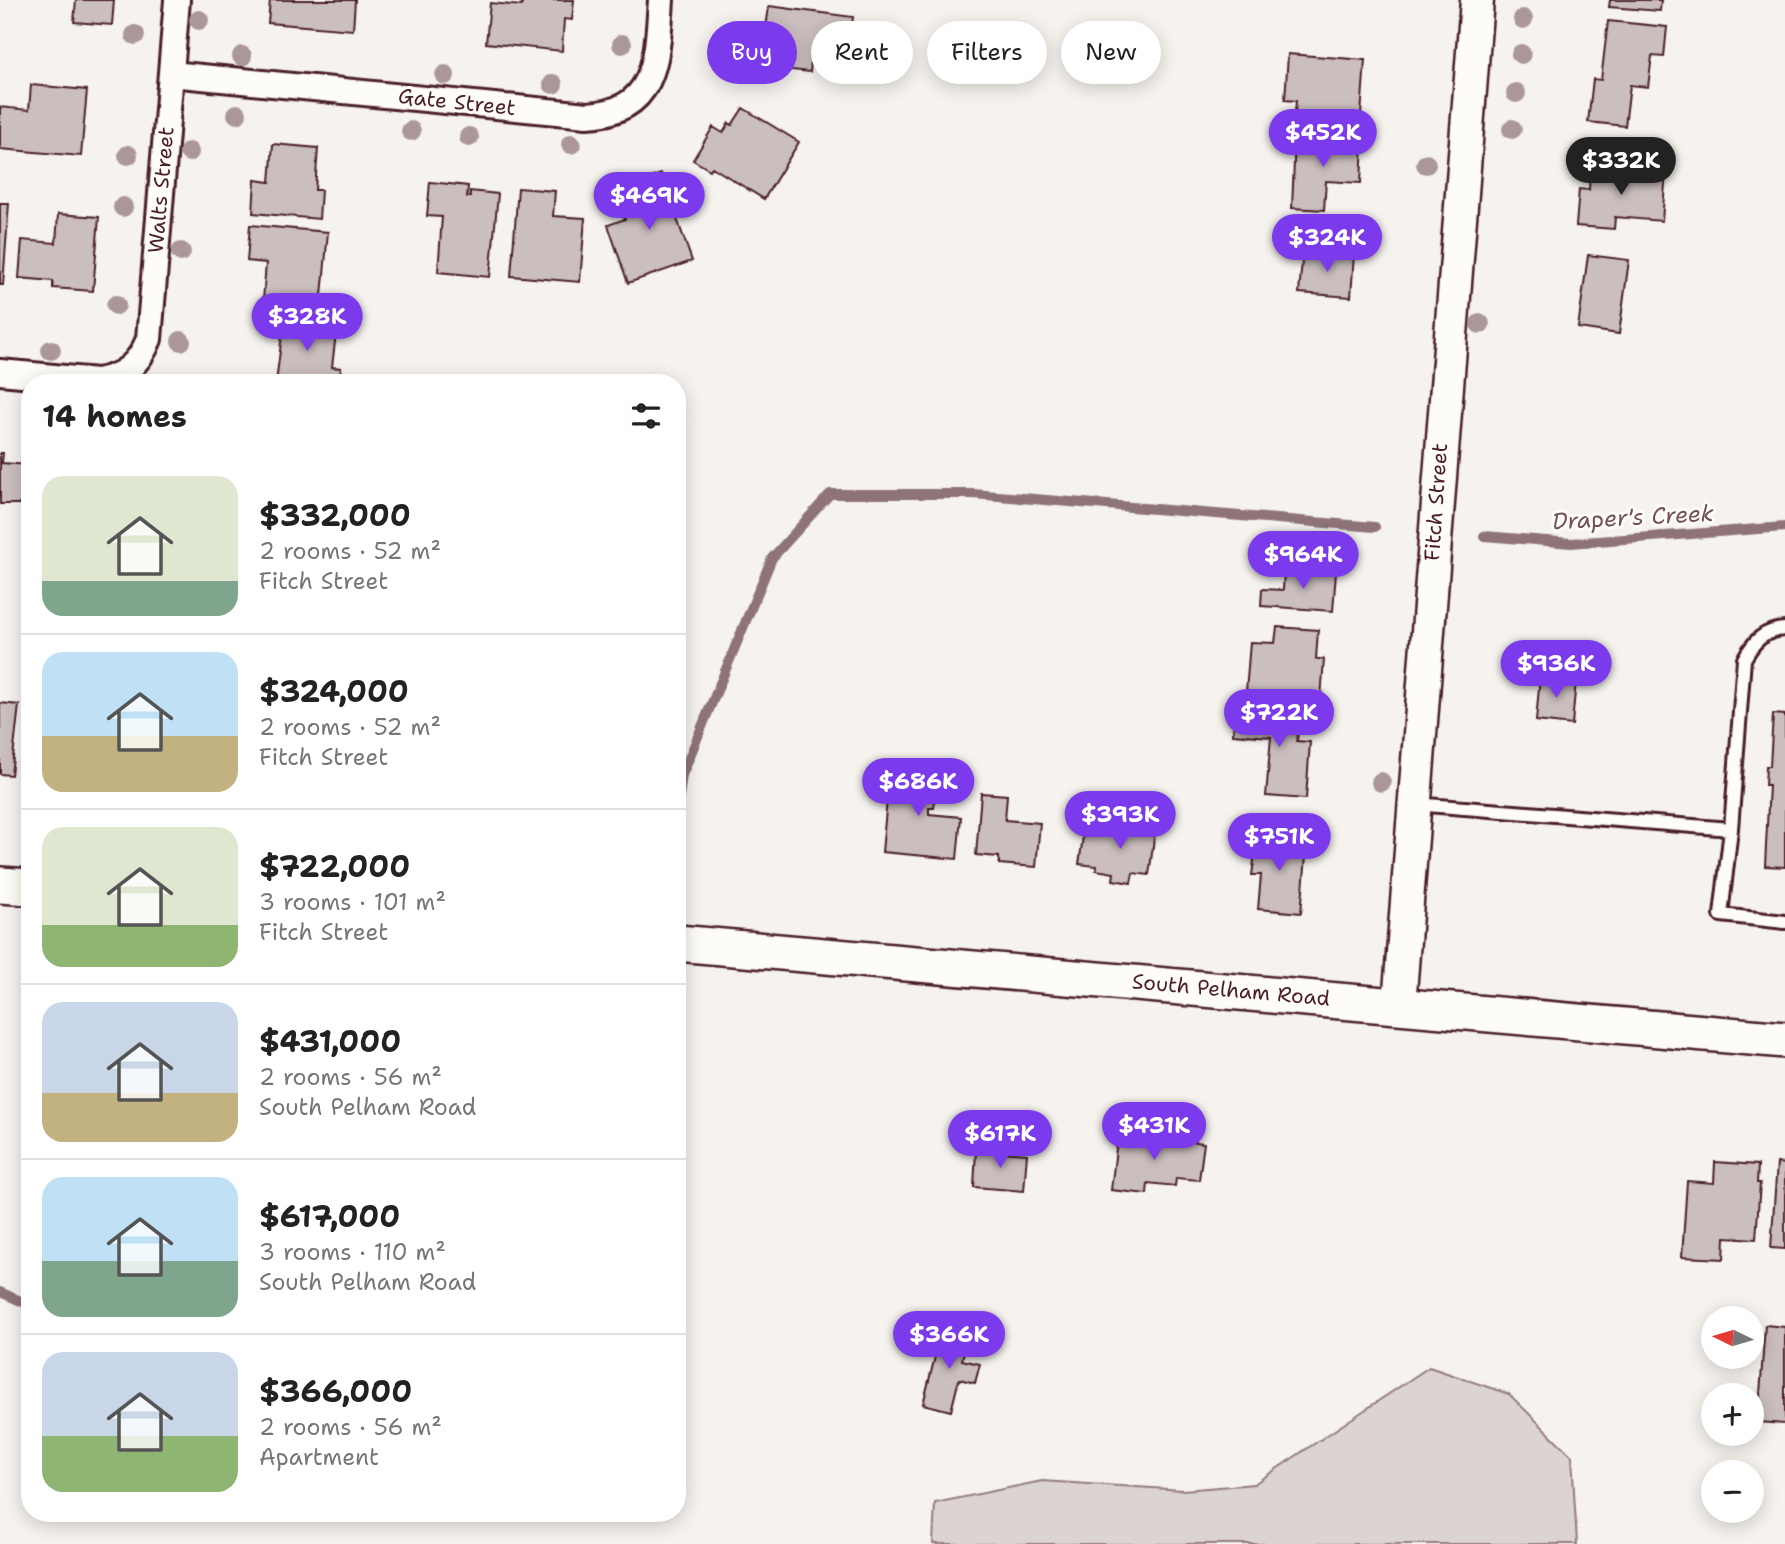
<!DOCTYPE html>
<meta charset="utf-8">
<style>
:root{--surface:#fff;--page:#f6f6f6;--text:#222;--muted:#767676;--line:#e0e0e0;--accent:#7c3aed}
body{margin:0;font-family:"Shantell Sans",sans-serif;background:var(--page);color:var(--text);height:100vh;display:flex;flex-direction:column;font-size:26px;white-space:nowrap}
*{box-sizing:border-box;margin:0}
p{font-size:23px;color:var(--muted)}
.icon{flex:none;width:38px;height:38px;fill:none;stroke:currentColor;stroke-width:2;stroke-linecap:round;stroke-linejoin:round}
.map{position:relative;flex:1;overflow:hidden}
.sheet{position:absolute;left:21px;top:374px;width:665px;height:1148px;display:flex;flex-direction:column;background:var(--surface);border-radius:28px;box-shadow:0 4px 18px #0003}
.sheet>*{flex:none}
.hud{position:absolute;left:707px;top:21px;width:665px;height:63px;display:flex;gap:14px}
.needle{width:46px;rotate:275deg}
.controls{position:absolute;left:1701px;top:1306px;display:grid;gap:14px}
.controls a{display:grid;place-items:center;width:63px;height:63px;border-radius:50%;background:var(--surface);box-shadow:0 4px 18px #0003;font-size:35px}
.price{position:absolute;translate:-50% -60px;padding:0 16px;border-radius:24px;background:var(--accent);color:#fff;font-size:23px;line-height:46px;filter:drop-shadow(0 2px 4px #0008)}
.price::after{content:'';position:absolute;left:50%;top:42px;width:21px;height:16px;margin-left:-10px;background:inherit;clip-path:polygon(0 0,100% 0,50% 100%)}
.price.active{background:#222;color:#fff}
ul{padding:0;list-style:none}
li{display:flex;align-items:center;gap:21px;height:175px;padding:0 21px}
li+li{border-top:2px solid var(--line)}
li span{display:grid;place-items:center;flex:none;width:196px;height:140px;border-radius:21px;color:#555}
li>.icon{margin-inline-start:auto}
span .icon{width:84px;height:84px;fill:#fffc;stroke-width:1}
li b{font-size:30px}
h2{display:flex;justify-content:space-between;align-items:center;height:84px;padding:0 21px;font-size:30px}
.tag{padding:0 24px;border-radius:32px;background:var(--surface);box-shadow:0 4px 18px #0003;font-size:24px;line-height:63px}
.tag.active{background:var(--accent);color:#fff}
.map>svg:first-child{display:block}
</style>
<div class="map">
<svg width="1785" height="1544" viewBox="0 0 1785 1544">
<rect width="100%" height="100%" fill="#f6f3ef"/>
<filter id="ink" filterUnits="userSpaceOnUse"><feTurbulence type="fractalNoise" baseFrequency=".0143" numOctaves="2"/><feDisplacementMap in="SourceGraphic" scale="14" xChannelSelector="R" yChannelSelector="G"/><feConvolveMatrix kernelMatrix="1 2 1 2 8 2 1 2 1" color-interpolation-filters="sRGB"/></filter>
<g filter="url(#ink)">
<!-- green -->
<path fill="#dcd4d2" stroke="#937a7e" stroke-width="2" d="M 1429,1367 L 1509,1394 L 1572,1456 L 1577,1544 L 933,1544 L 935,1503 L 1042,1481 L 1183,1490 L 1254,1484 Z"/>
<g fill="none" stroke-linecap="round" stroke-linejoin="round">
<!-- stream -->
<path stroke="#8e7378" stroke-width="10" d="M 1484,536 L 1571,543 L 1785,527
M 677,811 L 682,775 L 772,558 L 830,494 L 973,494 L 1375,527
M 0,1292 L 30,1305"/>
</g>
<!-- building -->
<path fill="#cbbfbe" stroke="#4a1f2b" stroke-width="2" d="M 76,0 L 114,0 L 112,25 L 74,22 Z
M 270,0 L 355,0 L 353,30 L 268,23 Z
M 522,0 L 574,0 L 572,20 L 564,19 L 562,51 L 486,43 L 490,3 L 522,6 Z
M 1610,0 L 1661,0 L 1660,11 L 1609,7 Z
M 769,6 L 853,17 L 848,57 L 812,53 L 810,72 L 782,69 L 781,74 L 757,71 L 761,36 L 765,36 Z
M 1608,21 L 1667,27 L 1664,57 L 1652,56 L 1648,87 L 1630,85 L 1625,126 L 1588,122 L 1593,79 L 1601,80 Z
M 1288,54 L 1365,60 L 1360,129 L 1294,124 L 1296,101 L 1285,100 Z
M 31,85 L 87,90 L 81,156 L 0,149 L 0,107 L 29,110 Z
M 743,108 L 799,142 L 764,199 L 712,167 L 710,170 L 693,160 L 713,127 L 723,133 L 729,123 L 732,125 Z
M 1295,138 L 1363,142 L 1361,183 L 1326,181 L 1324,210 L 1292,208 Z
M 273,144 L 318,148 L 315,190 L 321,190 L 319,219 L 253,213 L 255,180 L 270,182 Z
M 1590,167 L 1666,172 L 1662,221 L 1615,217 L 1614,229 L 1576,226 L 1579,189 L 1589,190 Z
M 661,174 L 692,261 L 628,283 L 608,225 L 625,219 L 622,211 L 633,207 L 626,187 Z
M 430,182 L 468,186 L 467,197 L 470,197 L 470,191 L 498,194 L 490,277 L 438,272 L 442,217 L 427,216 Z
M 518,188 L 555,191 L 553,216 L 585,218 L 580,282 L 511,276 Z
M 0,203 L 9,203 L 3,285 L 0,285 Z
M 58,214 L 99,217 L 93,291 L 53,288 L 53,281 L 19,278 L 22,240 L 56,243 Z
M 250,225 L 328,232 L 321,306 L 263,300 L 266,263 L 247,261 Z
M 1303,250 L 1354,254 L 1351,297 L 1299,293 Z
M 1588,255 L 1629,260 L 1619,334 L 1578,328 Z
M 284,318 L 337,325 L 332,367 L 341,368 L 339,383 L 276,383 Z
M 0,453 L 3,453 L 2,463 L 30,465 L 30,504 L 0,504 Z
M 677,554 L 683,554 L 680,594 L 677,594 Z
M 1284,568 L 1336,572 L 1333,611 L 1261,606 L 1262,589 L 1283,590 Z
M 1277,627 L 1318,630 L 1316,659 L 1324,659 L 1321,698 L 1246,692 L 1250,642 L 1275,643 Z
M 1540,676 L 1576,680 L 1572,725 L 1536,721 Z
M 0,703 L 19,705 L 11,775 L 0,774 Z
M 1235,708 L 1300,713 L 1297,741 L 1310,742 L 1306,799 L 1266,796 L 1271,737 L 1233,734 Z
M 1773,714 L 1785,715 L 1785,867 L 1765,866 L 1769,785 L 1765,785 L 1766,766 L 1770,766 Z
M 890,768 L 938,772 L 934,808 L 929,808 L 929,814 L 961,817 L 957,859 L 882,852 Z
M 981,793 L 1007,795 L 1005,820 L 1040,823 L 1036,867 L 999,864 L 999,857 L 976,855 Z
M 1130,820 L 1156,824 L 1149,875 L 1133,873 L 1131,883 L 1113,880 L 1114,873 L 1096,870 L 1097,866 L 1079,864 L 1084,830 L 1128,835 Z
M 1258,832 L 1297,836 L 1295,855 L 1306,856 L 1301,913 L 1258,909 L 1261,875 L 1252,875 Z
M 1118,1132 L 1204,1143 L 1199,1180 L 1176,1178 L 1175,1186 L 1148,1183 L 1147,1194 L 1111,1190 Z
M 976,1150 L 1027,1154 L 1024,1191 L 974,1187 Z
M 1715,1162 L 1758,1165 L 1757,1183 L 1760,1183 L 1756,1239 L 1725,1237 L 1724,1259 L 1682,1257 L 1687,1181 L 1714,1183 Z
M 1777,1163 L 1785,1164 L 1785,1249 L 1771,1248 Z
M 1765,1325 L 1785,1327 L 1785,1424 L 1758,1422 Z
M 942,1329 L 968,1335 L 962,1360 L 980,1364 L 975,1383 L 959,1379 L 951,1411 L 923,1404 Z"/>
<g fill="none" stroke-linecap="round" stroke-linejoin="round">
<!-- service casing -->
<g stroke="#4a1f2b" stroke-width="18">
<path id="service" d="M 1414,804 L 1731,829 L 1721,915 L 1785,922
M 1731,829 L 1744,659 C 1754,641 1764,630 1785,629"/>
</g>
<!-- minor casing -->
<g stroke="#4a1f2b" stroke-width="30">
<path id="minor" d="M 171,74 L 587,115 C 658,112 657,56 661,0
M 0,372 L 97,381 C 124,377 139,364 149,339 L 177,0"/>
</g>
<!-- tertiary casing -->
<g stroke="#4a1f2b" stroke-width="37">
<path id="tertiary" d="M 1399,1005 L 1477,0"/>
</g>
<!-- secondary casing -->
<g stroke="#4a1f2b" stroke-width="40">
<path id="secondary" d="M 0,885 L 30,887
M 677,943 L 1785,1040"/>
</g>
<!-- service -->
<use href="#service" stroke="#fdfcf7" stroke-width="12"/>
<!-- minor -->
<use href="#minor" stroke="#fdfcf7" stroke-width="24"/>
<!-- tertiary -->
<use href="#tertiary" stroke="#fdfcf7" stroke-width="32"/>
<!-- secondary -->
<use href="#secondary" stroke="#fdfcf7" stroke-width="35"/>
</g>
<!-- trees -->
<g fill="#ab979a">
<circle cx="1523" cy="19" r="10"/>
<circle cx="199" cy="20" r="10"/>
<circle cx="135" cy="35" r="10"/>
<circle cx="622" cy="44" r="10"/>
<circle cx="1521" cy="54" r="10"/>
<circle cx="242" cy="56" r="10"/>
<circle cx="445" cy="75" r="10"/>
<circle cx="553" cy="84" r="10"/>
<circle cx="1516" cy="93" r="10"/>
<circle cx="237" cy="114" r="10"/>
<circle cx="1512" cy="129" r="10"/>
<circle cx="411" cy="131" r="10"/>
<circle cx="469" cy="137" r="10"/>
<circle cx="571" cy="144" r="10"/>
<circle cx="189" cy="152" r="10"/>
<circle cx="128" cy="155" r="10"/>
<circle cx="1426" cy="164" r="10"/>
<circle cx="123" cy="207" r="10"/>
<circle cx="181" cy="252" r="10"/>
<circle cx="116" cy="305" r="10"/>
<circle cx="1480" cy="324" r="10"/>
<circle cx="181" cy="341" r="10"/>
<circle cx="51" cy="350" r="10"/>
<circle cx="1381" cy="782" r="10"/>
</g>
</g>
<g text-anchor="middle" stroke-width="6" stroke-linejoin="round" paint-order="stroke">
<!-- street labels -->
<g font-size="21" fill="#4a1f2b" stroke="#fdfcf7">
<text transform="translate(457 102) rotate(6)" y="7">Gate Street</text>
<text transform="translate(161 190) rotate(-85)" y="7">Walts Street</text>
<text transform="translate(1436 502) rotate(-86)" y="7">Fitch Street</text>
<text transform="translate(1231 990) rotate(5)" y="7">South Pelham Road</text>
</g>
<!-- water labels -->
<g font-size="23" font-style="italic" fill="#725058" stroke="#fdfcf7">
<text transform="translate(1633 517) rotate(-3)" y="8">Draper's Creek</text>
</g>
</g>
</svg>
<div class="controls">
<a><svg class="needle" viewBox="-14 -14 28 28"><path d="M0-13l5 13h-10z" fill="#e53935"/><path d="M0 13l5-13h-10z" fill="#767676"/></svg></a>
<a>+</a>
<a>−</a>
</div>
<b class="price" style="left:1323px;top:169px">$452K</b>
<b class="price active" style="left:1621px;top:197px">$332K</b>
<b class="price" style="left:649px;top:232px">$469K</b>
<b class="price" style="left:1327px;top:274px">$324K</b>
<b class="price" style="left:307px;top:353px">$328K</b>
<b class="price" style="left:1303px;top:591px">$964K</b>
<b class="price" style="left:1556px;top:700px">$936K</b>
<b class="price" style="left:1279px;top:749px">$722K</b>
<b class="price" style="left:918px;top:818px">$686K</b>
<b class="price" style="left:1120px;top:851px">$393K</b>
<b class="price" style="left:1279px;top:873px">$751K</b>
<b class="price" style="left:1154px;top:1162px">$431K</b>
<b class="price" style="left:1000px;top:1170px">$617K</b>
<b class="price" style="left:949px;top:1371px">$366K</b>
<div class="hud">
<a class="tag active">Buy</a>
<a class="tag">Rent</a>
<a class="tag">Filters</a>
<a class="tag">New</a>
</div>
<section class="sheet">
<h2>14 homes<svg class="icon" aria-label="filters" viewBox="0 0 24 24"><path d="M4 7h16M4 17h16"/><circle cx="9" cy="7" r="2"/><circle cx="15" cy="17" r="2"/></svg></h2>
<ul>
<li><span style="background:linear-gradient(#dfe7d0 75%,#7fa58c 0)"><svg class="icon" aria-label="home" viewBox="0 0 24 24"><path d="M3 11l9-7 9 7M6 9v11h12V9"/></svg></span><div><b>$332,000</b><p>2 rooms · 52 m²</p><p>Fitch Street</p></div></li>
<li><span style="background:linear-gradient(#bfe0f5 60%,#c2b280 0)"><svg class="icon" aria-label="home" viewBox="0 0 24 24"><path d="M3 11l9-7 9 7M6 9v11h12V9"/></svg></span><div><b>$324,000</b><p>2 rooms · 52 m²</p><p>Fitch Street</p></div></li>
<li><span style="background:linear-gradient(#dfe7d0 70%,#8fb573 0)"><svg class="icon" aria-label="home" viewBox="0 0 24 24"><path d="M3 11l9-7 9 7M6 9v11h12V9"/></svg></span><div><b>$722,000</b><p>3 rooms · 101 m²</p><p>Fitch Street</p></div></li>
<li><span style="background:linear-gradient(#c9d6e8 65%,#c2b280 0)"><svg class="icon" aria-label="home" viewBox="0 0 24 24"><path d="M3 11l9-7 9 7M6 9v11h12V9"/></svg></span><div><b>$431,000</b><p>2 rooms · 56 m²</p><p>South Pelham Road</p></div></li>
<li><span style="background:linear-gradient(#bfe0f5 60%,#7fa58c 0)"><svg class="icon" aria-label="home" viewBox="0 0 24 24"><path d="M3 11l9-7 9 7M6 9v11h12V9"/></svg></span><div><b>$617,000</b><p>3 rooms · 110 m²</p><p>South Pelham Road</p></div></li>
<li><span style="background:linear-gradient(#c9d6e8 60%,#8fb573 0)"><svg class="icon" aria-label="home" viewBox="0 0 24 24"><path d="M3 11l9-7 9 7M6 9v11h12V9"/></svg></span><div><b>$366,000</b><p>2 rooms · 56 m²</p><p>Apartment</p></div></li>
</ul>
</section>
</div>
